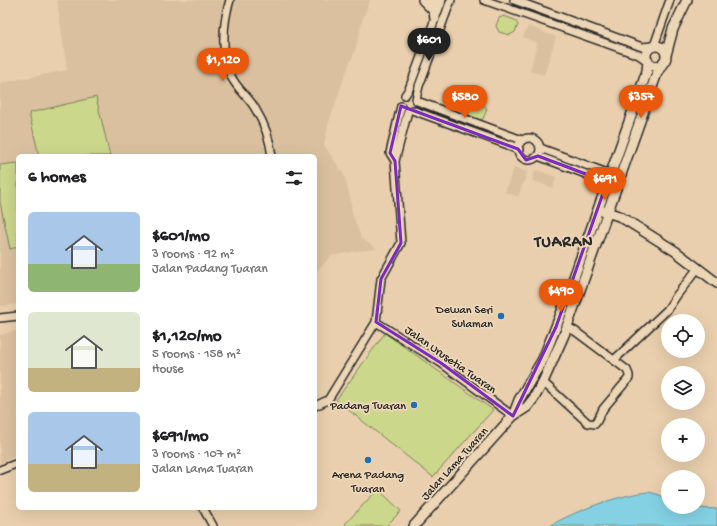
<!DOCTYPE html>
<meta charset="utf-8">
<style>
:root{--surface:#fff;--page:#f6f6f6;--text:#202124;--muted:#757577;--accent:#ea580c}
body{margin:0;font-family:"Gochi Hand",sans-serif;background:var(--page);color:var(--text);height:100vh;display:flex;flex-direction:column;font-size:15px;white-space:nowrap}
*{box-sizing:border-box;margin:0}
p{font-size:13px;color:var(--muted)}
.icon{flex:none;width:22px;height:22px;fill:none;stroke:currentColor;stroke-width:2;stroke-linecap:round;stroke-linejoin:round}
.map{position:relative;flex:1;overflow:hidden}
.side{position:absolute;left:16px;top:154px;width:301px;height:356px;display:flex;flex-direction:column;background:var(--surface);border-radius:6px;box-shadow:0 4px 16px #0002}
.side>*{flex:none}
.fabs{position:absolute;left:661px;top:314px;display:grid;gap:8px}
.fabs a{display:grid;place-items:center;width:44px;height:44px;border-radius:50%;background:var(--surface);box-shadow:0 4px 16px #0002;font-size:20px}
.price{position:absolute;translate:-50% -34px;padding:0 9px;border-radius:14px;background:var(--accent);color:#fff;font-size:13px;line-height:26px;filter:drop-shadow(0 1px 2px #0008)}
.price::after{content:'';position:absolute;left:50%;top:24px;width:12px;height:9px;margin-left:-6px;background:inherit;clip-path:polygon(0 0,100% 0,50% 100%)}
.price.selected{background:#222;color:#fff}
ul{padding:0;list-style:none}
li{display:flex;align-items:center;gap:12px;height:100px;padding:0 12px}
li span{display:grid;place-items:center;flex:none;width:112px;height:80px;border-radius:6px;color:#555}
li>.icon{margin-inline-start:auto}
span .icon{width:48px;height:48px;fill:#fffc;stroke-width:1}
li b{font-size:17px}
h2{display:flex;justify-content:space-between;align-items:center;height:48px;padding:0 12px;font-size:17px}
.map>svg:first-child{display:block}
</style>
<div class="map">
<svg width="717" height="526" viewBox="0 0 717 526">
<rect width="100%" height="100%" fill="#e9cfad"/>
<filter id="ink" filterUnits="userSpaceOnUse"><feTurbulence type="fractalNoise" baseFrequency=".025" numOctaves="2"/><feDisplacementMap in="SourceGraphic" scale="8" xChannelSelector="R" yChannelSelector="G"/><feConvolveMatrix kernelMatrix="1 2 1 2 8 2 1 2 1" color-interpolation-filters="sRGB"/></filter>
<g filter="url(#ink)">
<!-- built -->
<path fill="#dac09e" d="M 57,0 L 370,0 L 362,21 L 356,48 L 346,72 L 328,125 L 324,145 L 344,175 L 350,197 L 352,213 L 361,238 L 377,249 L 357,251 L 331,256 L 315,273 L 315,156 L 18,156 L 18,304 L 0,306 L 0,83 L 67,70 Z
M 528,26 L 556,37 L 544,75 L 530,71 L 537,43 L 523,37 Z
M 514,167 L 527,172 L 518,197 L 505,192 Z
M 536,170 L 556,177 L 553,188 L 532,180 Z
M 18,330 L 18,455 L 0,463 L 0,335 Z"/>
<!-- green -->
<path fill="#cbd78b" stroke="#7b815b" d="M 504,16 L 515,20 L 518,25 L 515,32 L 510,35 L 499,32 L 496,26 L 499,18 Z
M 96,97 L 110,156 L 39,156 L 29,113 Z
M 470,101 C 478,101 483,102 487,109 L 483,119 C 475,121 470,117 465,110 L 467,104 Z
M 18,163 L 18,247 L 10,249 L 0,202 L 0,165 Z
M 385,333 L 493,410 L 433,477 L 336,400 Z
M 378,489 L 401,511 L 386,526 L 347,526 L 345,524 Z"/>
<!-- water -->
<path fill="#84d1e4" stroke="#608f9a" d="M 649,492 L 660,495 L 668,501 L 668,507 L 717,509 L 717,526 L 550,526 C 574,511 621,494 649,492 Z"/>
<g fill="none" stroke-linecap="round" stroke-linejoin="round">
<!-- minor casing -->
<g stroke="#2b2b2b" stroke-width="10">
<path id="minor" d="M 230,0 C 223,22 220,57 232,78 C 238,90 250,98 256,110 C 264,123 270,141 272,156
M 484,0 L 639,55 L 648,61
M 514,0 L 642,47 L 652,46
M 654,46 L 670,0
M 405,95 L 409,89 L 442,0
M 416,99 L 419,86 L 451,0
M 417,101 L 522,140
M 412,110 L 511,146
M518 149a11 11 0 1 1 22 0a11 11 0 1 1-22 0Z
M 540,148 L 610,174
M 538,156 L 607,182
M 395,161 L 390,153 L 401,106
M 0,318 L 18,316
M 376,322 L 441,363 L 513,416
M 614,360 L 667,310 L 677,295 L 698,268
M 543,382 L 588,423 L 595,424 L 597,421 L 603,409 L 629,378 L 629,375 L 627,370 L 575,331 L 567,327
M 315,406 L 328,400 L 376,322 L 381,279 L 401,243 L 395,161 L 408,111
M 0,470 L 18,463
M 203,508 L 213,526"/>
</g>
<!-- tertiary casing -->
<g stroke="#2b2b2b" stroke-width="12">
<path id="tertiary" d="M 423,0 L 434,11 L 435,19
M 430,0 L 440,4
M646 56a10 10 0 1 1 20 0a10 10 0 1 1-20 0Z
M 666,55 L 673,29 L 687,0
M 511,146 L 518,149
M 603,211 L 619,216 L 637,227 L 675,251 L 717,283
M 513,416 L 519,400 L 543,359 L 561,314 L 647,71 L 648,61
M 414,526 L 513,416 L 527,407 L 534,398 L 543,382 L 564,335 L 657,73 L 664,61"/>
</g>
<!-- minor -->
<use href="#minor" stroke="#edd6b6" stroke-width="7"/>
<!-- tertiary -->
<use href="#tertiary" stroke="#edd6b6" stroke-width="9"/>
</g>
</g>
<!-- marked area -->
<path fill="none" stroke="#7b2cbf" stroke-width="3" stroke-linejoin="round" d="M 401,106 L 518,149 L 526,160 L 538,156 L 607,182 L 556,327 L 513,416 L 441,363 L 376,322 L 381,279 L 401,243 L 395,161 L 390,153 Z"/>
<!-- markers -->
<g fill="#1f6fb2" stroke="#edd6b6" stroke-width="1.5">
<circle cx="501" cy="316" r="4"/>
<circle cx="414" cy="405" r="4"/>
<circle cx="368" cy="460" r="4"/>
</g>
<g text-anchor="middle" stroke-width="4" stroke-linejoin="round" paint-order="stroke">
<!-- poi labels -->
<g font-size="12" fill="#2b2b2b" stroke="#edd6b6" text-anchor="end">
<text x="493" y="313">Dewan Seri<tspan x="493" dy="14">Sulaman</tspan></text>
<text x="406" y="409">Padang Tuaran</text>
<text x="368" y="478" text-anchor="middle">Arena Padang<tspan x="368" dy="14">Tuaran</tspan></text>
</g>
<!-- street labels -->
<g font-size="12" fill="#2b2b2b" stroke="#edd6b6">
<text transform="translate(451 359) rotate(35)" y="4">Jalan Urusetia Tuaran</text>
<text transform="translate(454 463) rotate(-48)" y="4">Jalan Lama Tuaran</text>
</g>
<!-- district labels -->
<g font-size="16" font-weight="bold" letter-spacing="1" fill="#2b2b2b" stroke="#edd6b6">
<text x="564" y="246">TUARAN</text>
</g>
</g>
</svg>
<div class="fabs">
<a><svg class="icon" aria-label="locate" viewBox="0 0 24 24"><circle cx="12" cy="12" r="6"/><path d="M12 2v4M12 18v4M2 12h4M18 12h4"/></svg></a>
<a><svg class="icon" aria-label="layers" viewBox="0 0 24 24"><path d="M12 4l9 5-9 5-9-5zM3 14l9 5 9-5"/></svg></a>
<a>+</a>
<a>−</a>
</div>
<b class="price selected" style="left:429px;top:62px">$601</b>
<b class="price" style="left:223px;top:82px">$1,120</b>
<b class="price" style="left:465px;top:119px">$580</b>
<b class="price" style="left:641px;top:119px">$357</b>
<b class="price" style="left:605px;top:201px">$691</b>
<b class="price" style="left:561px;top:313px">$490</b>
<section class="side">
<h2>6 homes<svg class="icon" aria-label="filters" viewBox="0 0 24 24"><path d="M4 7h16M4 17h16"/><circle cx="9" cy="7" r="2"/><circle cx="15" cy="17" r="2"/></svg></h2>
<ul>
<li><span style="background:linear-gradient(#a9c7e8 65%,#8fb573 0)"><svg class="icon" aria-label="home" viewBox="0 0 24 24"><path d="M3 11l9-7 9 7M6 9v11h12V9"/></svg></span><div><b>$601/mo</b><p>3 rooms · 92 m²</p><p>Jalan Padang Tuaran</p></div></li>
<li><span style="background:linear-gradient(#dfe7d0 70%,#c2b280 0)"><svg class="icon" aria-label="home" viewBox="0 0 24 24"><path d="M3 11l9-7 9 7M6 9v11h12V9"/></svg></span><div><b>$1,120/mo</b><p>5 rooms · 158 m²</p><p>House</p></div></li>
<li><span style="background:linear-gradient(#a9c7e8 65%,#c2b280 0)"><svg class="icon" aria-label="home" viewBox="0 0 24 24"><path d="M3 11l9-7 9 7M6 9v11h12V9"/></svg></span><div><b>$691/mo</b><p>3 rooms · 107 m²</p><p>Jalan Lama Tuaran</p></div></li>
</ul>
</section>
</div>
